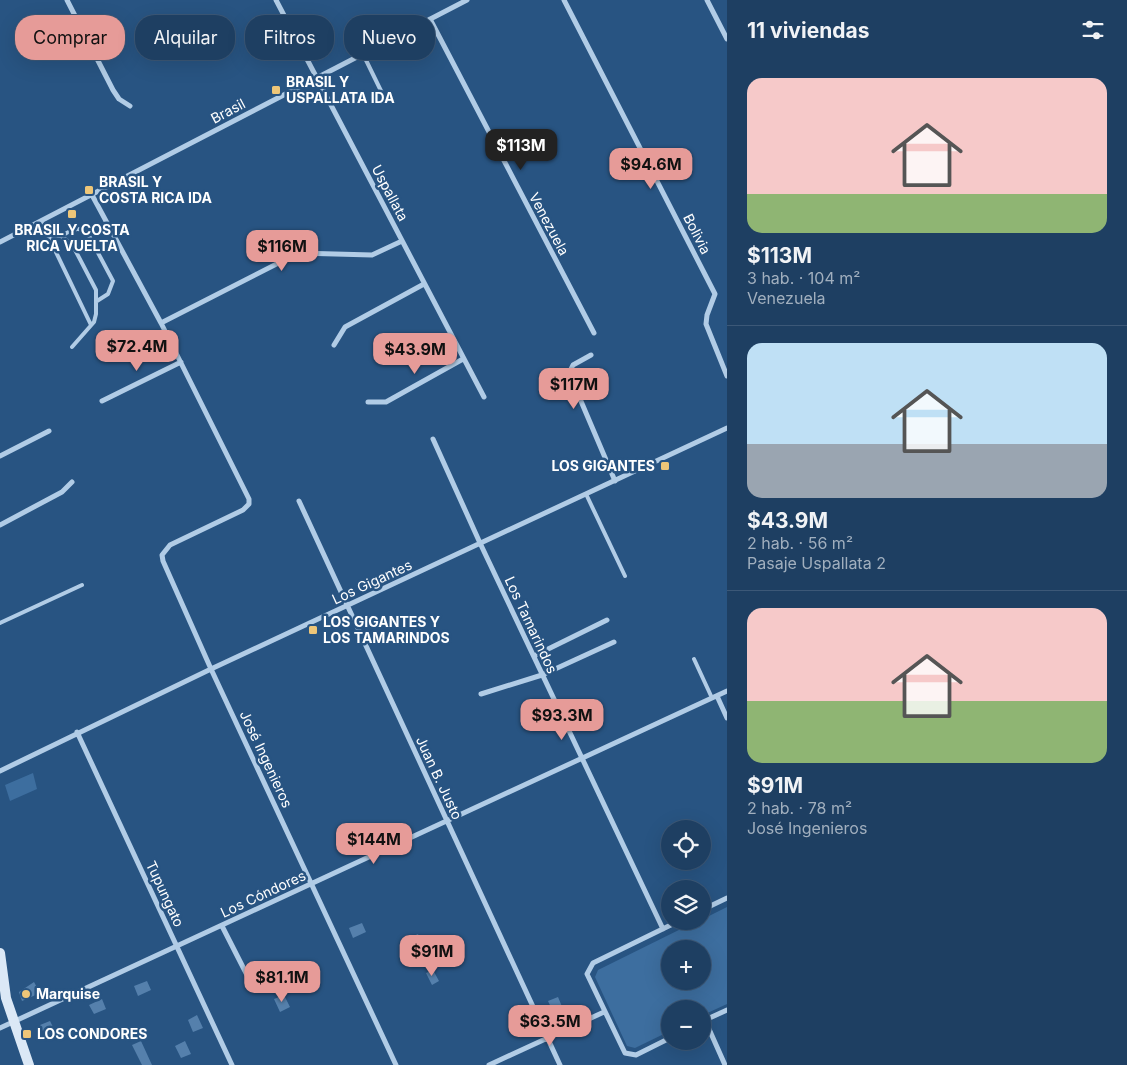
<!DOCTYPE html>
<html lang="es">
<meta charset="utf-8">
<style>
:root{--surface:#1e3f62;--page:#2b4a6b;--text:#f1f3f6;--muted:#a1afbe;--line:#3c5877;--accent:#e69b98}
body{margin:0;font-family:Inter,sans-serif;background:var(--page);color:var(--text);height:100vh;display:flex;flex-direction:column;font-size:19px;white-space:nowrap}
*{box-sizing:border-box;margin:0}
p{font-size:16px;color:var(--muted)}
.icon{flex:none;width:28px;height:28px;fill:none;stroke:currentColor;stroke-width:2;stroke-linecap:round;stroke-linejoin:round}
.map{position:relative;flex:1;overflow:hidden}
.panel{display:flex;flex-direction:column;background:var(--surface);width:400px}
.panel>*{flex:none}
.hud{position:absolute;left:15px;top:15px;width:475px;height:45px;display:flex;gap:10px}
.buttons{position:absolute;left:661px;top:820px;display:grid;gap:10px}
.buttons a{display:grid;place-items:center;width:50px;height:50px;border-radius:50%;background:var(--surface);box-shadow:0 5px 20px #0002,0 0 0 1px var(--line);font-size:25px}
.price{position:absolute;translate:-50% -42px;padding:0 11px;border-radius:10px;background:var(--accent);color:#111;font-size:16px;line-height:32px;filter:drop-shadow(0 1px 2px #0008)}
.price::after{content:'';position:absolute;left:50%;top:30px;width:15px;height:11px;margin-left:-8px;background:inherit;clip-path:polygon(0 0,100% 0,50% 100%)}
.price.active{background:#222;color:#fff}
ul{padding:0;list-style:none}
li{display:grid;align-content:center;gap:10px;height:265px;padding:0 20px}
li+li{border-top:1px solid var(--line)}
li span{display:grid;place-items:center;height:155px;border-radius:15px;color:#555}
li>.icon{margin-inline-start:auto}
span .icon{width:90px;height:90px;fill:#fffc;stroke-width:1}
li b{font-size:21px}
h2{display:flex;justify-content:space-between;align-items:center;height:60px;padding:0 20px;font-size:21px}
.pill{padding:0 18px;border-radius:20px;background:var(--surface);box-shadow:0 5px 20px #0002,0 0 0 1px var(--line);font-size:18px;line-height:45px}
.pill.active{background:var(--accent);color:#111}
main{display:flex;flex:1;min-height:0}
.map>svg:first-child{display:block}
</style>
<main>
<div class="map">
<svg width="727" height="1065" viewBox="0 0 727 1065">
<rect width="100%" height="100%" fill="#285482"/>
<!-- green -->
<path fill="#3d6e9f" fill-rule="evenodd" d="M 33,773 L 37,789 L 10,801 L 5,785 Z
M 727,907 L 727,1004 L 703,1015 L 702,1009 L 670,1009 L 670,1031 L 635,1048 L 627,1046 L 595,977 L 598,970 L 697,921 L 702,921 L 703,919 ZM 670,949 L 702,949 L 702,981 L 670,981 Z"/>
<!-- building -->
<path fill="#5580ac" d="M 362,923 L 366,932 L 353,938 L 349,928 Z
M 418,934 L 423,946 L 416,949 L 411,937 Z
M 433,970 L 439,981 L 432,985 L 426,973 Z
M 147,981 L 151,990 L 138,996 L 134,986 Z
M 34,982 L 40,993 L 22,1001 L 19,992 Z
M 284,995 L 290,1007 L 280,1012 L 274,999 Z
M 558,997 L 563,1009 L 554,1014 L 548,1001 Z
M 102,999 L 106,1009 L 94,1014 L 89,1005 Z
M 197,1015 L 203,1028 L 193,1032 L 188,1020 Z
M 50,1021 L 56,1033 L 46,1038 L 40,1025 Z
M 141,1041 L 152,1065 L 142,1065 L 132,1045 Z
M 185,1041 L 191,1054 L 181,1058 L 175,1046 Z"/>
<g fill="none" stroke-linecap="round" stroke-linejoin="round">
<!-- lane -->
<path stroke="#b1cce6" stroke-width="4" d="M 363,54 L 384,97
M 41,221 L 91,325
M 47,235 L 61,236 L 72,244 L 96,290 L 96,314 L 94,322 L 72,347
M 61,236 C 72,230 78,225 88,234 L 113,281 L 108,294 L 97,301
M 586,494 L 625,576
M 0,623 L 82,585
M 694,659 L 712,698"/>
<!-- street -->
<path stroke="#b1cce6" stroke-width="5" d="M 67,0 L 113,90 L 119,99 L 130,106
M 276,0 L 484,397
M 564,0 L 715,294 L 707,315 L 706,324 L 727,376
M 707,0 L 727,39
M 430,19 L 594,333
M 92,195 L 161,323 L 249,499 L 249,504 L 243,510 L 170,545 L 162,555 L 163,561 L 211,669 L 396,1065
M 0,242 L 467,0
M 161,323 L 298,253 L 372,255 L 402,241
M 334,345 L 345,327 L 424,284
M 591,355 L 573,365 L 569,373 L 615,481
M 102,401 L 181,362
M 368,402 L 386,402 L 463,359
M 433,439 L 480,543 L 663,929
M 0,456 L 49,431
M 299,501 L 560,1065
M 0,525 L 62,492 L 72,482
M 534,656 L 607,620
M 481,694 L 542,675 L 614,642
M 717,696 L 727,718
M 77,732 L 232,1065
M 0,771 L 211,669 L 727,428
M 702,910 L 727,898
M 222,926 L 249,979
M 705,1020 L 725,1065
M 703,1021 L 727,1010
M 0,1028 L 727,691
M 670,1038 L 636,1055 L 625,1053 L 587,974 L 593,963 L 679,921
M 489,1065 L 604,1012"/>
<!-- secondary -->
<path stroke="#dbe8f6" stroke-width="10" d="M 0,953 L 6,998 L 29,1065"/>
</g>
<!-- markers -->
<g fill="#eec678" stroke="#285482" stroke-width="2">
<rect x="271" y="85" width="10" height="10" rx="2.5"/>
<rect x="84" y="185" width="10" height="10" rx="2.5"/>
<rect x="67" y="209" width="10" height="10" rx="2.5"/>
<rect x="660" y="461" width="10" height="10" rx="2.5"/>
<rect x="308" y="625" width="10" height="10" rx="2.5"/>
<circle cx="26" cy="994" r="5"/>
<rect x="22" y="1029" width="10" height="10" rx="2.5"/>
</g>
<g text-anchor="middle" stroke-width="5" stroke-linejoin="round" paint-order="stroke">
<!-- poi labels -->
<g font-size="14" font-weight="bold" fill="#fff" stroke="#285482" text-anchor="start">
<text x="286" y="87">BRASIL Y<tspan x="286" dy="16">USPALLATA IDA</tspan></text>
<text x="99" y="187">BRASIL Y<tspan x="99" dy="16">COSTA RICA IDA</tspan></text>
<text x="72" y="235" text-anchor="middle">BRASIL Y COSTA<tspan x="72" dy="16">RICA VUELTA</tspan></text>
<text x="655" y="471" text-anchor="end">LOS GIGANTES</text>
<text x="323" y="627">LOS GIGANTES Y<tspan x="323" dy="16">LOS TAMARINDOS</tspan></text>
<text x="36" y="999">Marquise</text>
<text x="37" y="1039">LOS CONDORES</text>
</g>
<!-- street labels -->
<g font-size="14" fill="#fff" stroke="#285482">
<text transform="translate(228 111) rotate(-28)" y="5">Brasil</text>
<text transform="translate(390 193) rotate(62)" y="5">Uspallata</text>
<text transform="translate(549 224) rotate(62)" y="5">Venezuela</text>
<text transform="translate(697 234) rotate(63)" y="5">Bolivia</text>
<text transform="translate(372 582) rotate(-25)" y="5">Los Gigantes</text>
<text transform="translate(531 625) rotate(65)" y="5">Los Tamarindos</text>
<text transform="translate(266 759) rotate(65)" y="5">José Ingenieros</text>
<text transform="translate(439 778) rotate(65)" y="5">Juan B. Justo</text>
<text transform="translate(165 894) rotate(65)" y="5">Tupungato</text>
<text transform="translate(263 894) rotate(-25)" y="5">Los Cóndores</text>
</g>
</g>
</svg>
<div class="buttons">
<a><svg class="icon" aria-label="locate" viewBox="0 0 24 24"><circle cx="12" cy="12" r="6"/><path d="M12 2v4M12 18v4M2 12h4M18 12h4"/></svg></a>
<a><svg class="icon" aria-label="layers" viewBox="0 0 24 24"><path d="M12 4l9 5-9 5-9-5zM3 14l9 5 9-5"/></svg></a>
<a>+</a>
<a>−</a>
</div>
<b class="price active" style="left:521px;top:171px">$113M</b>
<b class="price" style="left:651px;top:190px">$94.6M</b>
<b class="price" style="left:282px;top:272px">$116M</b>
<b class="price" style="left:137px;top:372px">$72.4M</b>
<b class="price" style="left:415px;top:375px">$43.9M</b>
<b class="price" style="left:574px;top:410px">$117M</b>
<b class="price" style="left:562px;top:741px">$93.3M</b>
<b class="price" style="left:374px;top:865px">$144M</b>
<b class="price" style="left:432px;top:977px">$91M</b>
<b class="price" style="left:282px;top:1003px">$81.1M</b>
<b class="price" style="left:550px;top:1047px">$63.5M</b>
<div class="hud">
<a class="pill active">Comprar</a>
<a class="pill">Alquilar</a>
<a class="pill">Filtros</a>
<a class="pill">Nuevo</a>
</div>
</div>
<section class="panel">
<h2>11 viviendas<svg class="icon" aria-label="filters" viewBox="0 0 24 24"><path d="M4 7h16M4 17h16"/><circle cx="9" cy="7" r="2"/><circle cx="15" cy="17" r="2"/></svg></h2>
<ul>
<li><span style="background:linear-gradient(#f6c9c9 75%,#8fb573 0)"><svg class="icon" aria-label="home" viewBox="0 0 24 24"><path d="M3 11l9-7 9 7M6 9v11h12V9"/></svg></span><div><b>$113M</b><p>3 hab. · 104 m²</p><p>Venezuela</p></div></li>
<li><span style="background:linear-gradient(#bfe0f5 65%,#9aa5b1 0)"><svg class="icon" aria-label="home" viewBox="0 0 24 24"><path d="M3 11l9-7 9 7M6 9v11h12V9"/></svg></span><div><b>$43.9M</b><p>2 hab. · 56 m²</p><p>Pasaje Uspallata 2</p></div></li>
<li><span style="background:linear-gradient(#f6c9c9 60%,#8fb573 0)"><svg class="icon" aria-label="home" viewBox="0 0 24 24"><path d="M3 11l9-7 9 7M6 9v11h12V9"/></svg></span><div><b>$91M</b><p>2 hab. · 78 m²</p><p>José Ingenieros</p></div></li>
</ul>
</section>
</main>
